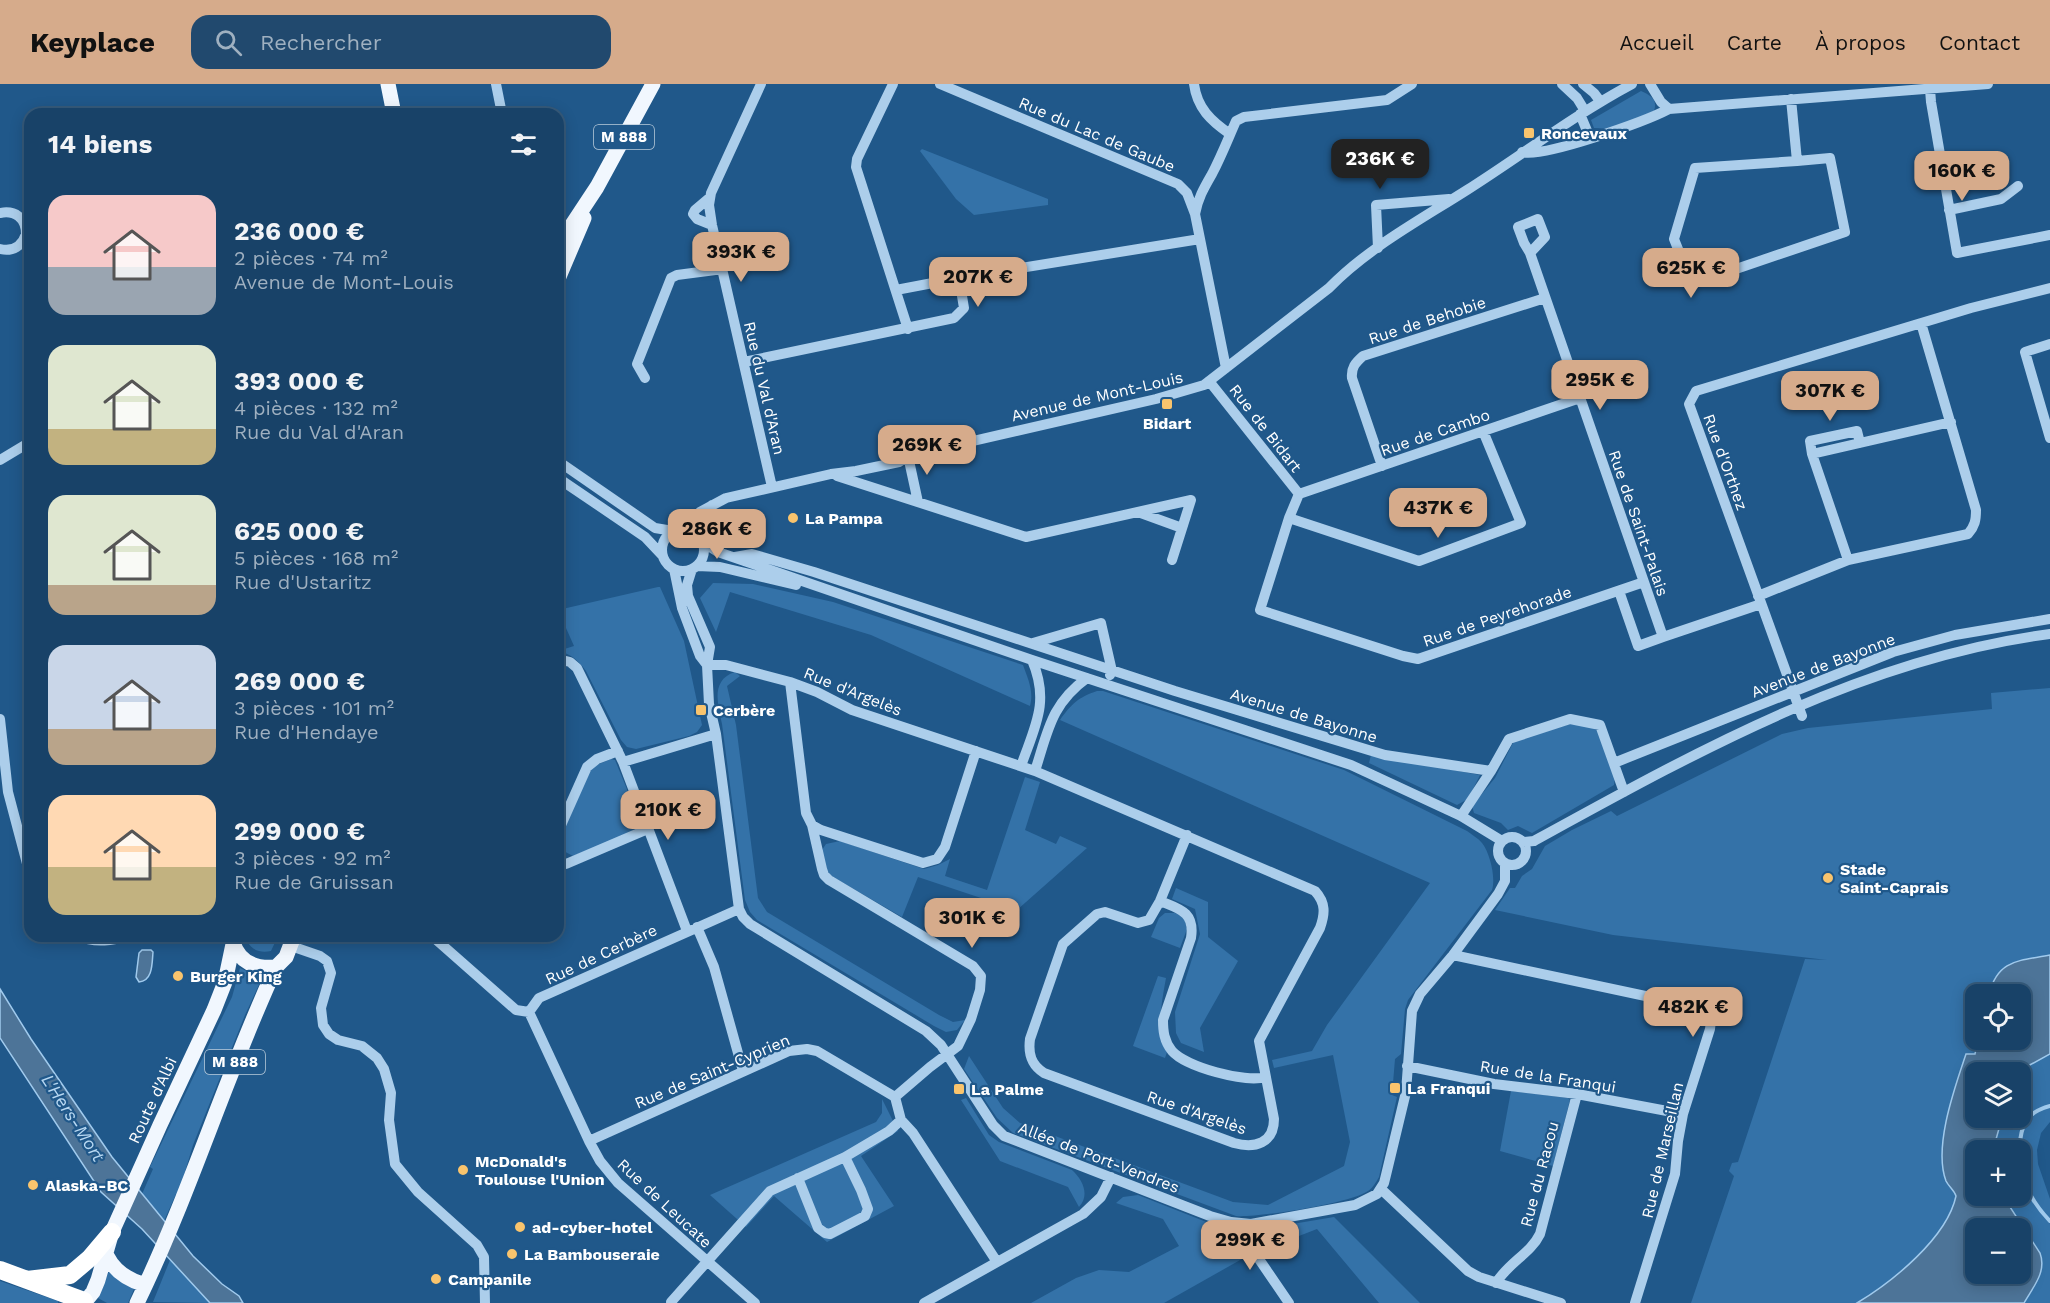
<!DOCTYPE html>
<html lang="fr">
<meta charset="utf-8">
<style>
:root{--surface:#184268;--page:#21496e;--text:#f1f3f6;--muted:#9fb0c0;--line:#365b7c;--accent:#d6ab8b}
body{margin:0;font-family:"Work Sans",sans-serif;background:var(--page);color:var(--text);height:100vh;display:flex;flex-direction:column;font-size:22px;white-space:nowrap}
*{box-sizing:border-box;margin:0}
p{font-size:20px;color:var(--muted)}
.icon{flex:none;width:33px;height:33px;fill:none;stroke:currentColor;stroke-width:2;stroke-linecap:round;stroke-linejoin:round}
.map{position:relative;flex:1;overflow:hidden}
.panel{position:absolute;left:24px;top:24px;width:540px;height:834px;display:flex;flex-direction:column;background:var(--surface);border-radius:18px;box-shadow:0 3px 15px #0003,0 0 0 2px var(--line)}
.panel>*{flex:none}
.controls{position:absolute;left:1965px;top:900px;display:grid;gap:12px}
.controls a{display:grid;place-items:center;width:66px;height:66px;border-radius:12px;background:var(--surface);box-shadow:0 3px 15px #0003,0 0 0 2px var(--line);font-size:30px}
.price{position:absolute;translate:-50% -51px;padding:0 14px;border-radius:12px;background:var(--accent);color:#111;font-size:20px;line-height:39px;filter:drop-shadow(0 2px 3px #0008)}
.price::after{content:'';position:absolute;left:50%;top:36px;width:18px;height:14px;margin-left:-9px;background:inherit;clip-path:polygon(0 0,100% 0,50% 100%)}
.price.on{background:#222;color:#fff}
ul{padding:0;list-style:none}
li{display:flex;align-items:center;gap:18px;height:150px;padding:0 24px}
li span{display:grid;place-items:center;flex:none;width:168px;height:120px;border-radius:18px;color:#555}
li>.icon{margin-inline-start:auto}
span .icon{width:72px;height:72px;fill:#fffc;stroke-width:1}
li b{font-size:26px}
h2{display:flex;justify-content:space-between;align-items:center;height:72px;padding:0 24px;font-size:26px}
header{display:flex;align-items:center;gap:36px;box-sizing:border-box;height:84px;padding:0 30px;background:var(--accent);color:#111}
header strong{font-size:28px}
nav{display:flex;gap:33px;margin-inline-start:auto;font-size:21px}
.search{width:420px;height:54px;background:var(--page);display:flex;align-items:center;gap:15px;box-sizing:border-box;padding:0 21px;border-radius:18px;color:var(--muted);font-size:22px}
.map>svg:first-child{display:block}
</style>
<header>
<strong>Keyplace</strong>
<div class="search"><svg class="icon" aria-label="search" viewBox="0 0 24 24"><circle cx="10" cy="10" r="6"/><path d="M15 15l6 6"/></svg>Rechercher</div>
<nav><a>Accueil</a><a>Carte</a><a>À propos</a><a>Contact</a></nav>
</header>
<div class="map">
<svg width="2050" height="1219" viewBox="0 0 2050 1219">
<rect width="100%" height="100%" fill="#20588a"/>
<!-- green -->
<path fill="#3472a8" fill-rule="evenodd" d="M 1641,7 C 1650,11 1658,15 1654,27 L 1611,45 L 1594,44 L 1591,36 Z
M 922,65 L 1048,115 L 1048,121 L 974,131 L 956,115 L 920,67 Z
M 713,499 L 753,500 L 833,518 L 1023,581 C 1028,595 1034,607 1030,622 L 871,551 L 730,508 L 716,548 L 700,514 Z
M 658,503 L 660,503 L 684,557 L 702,641 L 697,648 L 689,652 L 636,665 L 627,663 L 621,656 L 586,587 C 578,576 571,570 558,567 L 574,562 L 558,526 Z
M 735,588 L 740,592 L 727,602 L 736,641 L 758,814 L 767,828 L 939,931 L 953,938 L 965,936 L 957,946 L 946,948 L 934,942 L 757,836 L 750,828 L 745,816 L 722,640 C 718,621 710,596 735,588 Z
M 2050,604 L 2050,1038 L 2041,1049 L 2037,1066 L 2038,1080 L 2050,1115 L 2050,1219 L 1691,1219 L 1734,1092 L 1729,1087 L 1732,1079 L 1738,1078 L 1805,875 L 1827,876 L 1613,851 L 1495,826 L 1510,804 L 1515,804 L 1522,792 L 1532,785 L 1545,762 L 1572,746 L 1611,727 L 1617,732 L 1782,650 L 1808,644 L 1992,625 L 1991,609 ZM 1976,910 L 2020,910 L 2020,956 L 1976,956 ZM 1976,988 L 2020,988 L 2020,1034 L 1976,1034 ZM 1976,1066 L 2020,1066 L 2020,1112 L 1976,1112 ZM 1976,1144 L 2020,1144 L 2020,1190 L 1976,1190 Z
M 1097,607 L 1103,607 L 1344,686 L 1467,747 C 1472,751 1478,754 1482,759 C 1490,769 1496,794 1492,806 L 1408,916 L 1405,925 L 1401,970 L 1395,975 L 1392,1011 L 1397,1013 L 1379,1093 C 1376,1098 1373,1104 1368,1107 C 1351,1119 1258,1134 1236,1132 L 1013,1049 L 997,1034 L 964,985 L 969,972 L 1003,1024 L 1020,1039 L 1233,1118 L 1268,1121 L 1344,1082 L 1350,1058 L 1333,971 L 1274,984 L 1272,976 L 1312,967 L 1327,941 L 1430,799 L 1060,636 C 1071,620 1079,613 1097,607 Z
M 1570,640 L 1591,643 L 1598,647 L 1615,692 L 1614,701 L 1532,749 L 1518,742 L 1508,746 L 1501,739 L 1474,729 L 1472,722 L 1495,694 L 1514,657 Z
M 1371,671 L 1480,691 L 1468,715 L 1457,721 L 1369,679 Z
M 611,675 L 615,676 L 640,737 L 636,747 L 573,772 L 558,764 L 558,758 L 592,683 Z
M 1025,693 L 1040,698 L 1025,746 L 1056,760 L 1060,752 L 1087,764 L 1017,826 L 918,793 L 902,833 L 833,793 L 826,786 L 822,766 L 826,760 L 840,757 L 924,785 L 938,781 L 950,775 L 945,792 L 987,806 Z
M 1176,804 L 1208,818 L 1208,853 L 1238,877 L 1200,944 L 1204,968 L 1181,959 L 1176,949 L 1175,928 L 1200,850 L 1195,825 L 1172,815 Z
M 1165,829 L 1175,829 L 1184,833 L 1187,845 L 1180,864 L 1151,853 L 1159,834 Z
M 249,852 L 278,852 L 271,867 C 261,869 252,867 247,857 Z
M 240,884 L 253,890 L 263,892 L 245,931 L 193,1061 L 178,1111 L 176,1110 L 164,1137 L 142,1110 L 153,1085 L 150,1083 L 232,913 Z
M 1158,892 L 1166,894 C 1161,922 1157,941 1167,968 L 1165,974 L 1133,962 Z
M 1511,1007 L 1568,1014 L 1570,1016 L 1553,1082 L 1500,1067 Z
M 966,1014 L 989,1051 L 999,1058 L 1072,1086 C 1083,1096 1090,1111 1079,1123 L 1068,1103 L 1000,1077 L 961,1016 Z
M 882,1015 L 898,1047 L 861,1072 L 894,1122 L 827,1158 L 774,1112 L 746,1143 L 710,1111 L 876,1038 L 882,1029 Z
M 1138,1111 L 1219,1143 L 1233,1147 L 1249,1171 L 1164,1219 L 1031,1219 L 1076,1194 L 1099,1186 L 1129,1188 L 1179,1162 L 1163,1135 L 1116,1119 L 1123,1113 Z
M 1334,1133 L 1420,1219 L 1379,1219 L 1317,1145 L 1263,1166 L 1256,1156 L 1257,1152 L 1262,1145 Z
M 170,1176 L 210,1219 L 153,1218 Z
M 109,1187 L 122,1199 L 134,1205 L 128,1219 L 107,1219 L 98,1214 Z
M 0,1197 L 58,1217 L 58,1219 L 0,1219 Z"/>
<!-- water -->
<path fill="#4d7498" stroke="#a0caed" stroke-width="1.5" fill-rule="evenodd" d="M 142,866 L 151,866 L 153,868 C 152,879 153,897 139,898 L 136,893 L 139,869 Z
M 2050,871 L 2050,970 L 2028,982 L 2020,988 L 1976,988 L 1976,1034 L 2002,1034 L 1993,1066 L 1976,1066 L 1976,1112 L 2004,1112 L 2008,1120 L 2040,1169 C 2047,1188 2033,1203 2024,1219 L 1857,1219 C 1892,1198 1947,1154 1956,1112 C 1954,1106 1949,1103 1946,1097 C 1933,1063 1955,1003 1966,970 L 1975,970 L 1978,956 L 2020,956 L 2020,910 L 1989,910 C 1998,875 2019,877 2050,871 ZM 1976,1144 L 2020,1144 L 2020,1190 L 1976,1190 Z
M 0,905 L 31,955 L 112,1073 L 193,1172 L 222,1200 L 239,1212 L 243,1219 L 210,1219 L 142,1145 L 101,1108 L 0,954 Z"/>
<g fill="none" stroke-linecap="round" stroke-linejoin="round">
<!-- stream -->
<path stroke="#a0caed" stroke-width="4" d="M 2019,1066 C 2021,1042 2024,1029 2050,1022
M 2020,1082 C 2023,1102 2036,1123 2050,1137"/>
<!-- minor -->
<path stroke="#acceeb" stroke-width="10" d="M 496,0 L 502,30
M 761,0 L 711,109 L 709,121 L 712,141 L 772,403
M 893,0 L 857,75 L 856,83 L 908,245
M 940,0 L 1178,100 L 1187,109 L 1195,130
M 1194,0 C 1197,24 1211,37 1230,50
M 1562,0 L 1577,14 L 1585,27
M 1583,0 L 1594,9 L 1600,17
M 1650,0 L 1661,18 L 1669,25
M 1930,5 L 1931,18 L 1957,169 L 2050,151
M 1791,15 L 1797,77 L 1695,84 L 1674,155 L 1692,200 L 1845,148 L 1830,74 L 1797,77
M 1580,30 L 1590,54
M 1522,68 C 1544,74 1646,37 1669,25 L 1988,0
M 708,115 L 695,126 L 693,130 L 697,135 L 712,141
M 1949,126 L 2001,115 L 2018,102
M 0,129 C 15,126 26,134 26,150 C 22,162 13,168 0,165
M 1378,164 L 1376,121 L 1449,115
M 1530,169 L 1524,159 L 1518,143 L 1538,135 L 1545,153 L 1530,169 L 1663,553 L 1761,520
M 896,206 L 959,194
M 2050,260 L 2025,268 L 2050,354
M 744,278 L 954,234 L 964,224 L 959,194 L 1200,155
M 1226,284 L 1195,130 C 1198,114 1204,104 1212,90 C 1221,73 1228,55 1236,37 L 1244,33 L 1387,16 L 1412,0
M 645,294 L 637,280 L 671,194 L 677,191 L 723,185
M 1209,297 L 1299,410
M 1812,370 L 1810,357 L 1857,347 L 1860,359
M 908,372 L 918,418
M 0,376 L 30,358
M 558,377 L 655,444 L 673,447
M 1382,382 L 1352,294 C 1351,284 1355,279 1363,272 L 1545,214
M 837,392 L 1026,453 L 1191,416 L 1172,476
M 558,394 L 645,453 L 662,471
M 1299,410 L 1289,434 L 1260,526 L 1403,572 L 1418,575 L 1644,498
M 1299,410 L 1580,314
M 1138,428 L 1182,444
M 1289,434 L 1419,477 L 1521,439 L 1483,347
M 682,444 L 700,428 L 726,414 L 831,390 L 856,387 L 899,378 L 908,372 L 1156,315 L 1204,301 L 1329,204 C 1368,164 1420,136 1467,106 C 1522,71 1574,31 1632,0
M662 466a21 21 0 1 1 42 0a21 21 0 1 1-42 0Z
M 701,454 L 703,439 L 712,421
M 704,459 L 718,468 L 1032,576 L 1351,681 L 1461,732 L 1502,757
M 735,473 L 752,470 L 814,488 L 1175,607 L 1385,671 L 1491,687 L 1509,655 L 1570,635 L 1600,641 L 1624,708
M 1848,476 L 1812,370 L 1951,338
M 697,482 L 720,483 L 796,501
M 674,485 L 682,524 L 700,572 L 707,581
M 692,485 L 687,501 L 688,512 L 710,563 L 707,581 L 709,620 L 716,650 L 739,825 L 743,833 L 750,840 L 926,947 L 941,961 L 993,1041 L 1004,1052 L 1210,1132 L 1231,1138 L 1251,1140 L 1355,1121 L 1377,1110 L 1384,1099 L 1386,1091 L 1406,1008 L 1412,927 L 1420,910 L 1453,871 L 1498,810 L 1505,797 L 1505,780
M 1619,507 L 1638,562 L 1663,553
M 1758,512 L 1848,476 L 1968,450 C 1975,442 1976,436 1976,426 L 1921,239
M 1033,559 L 1101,539 L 1112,587 L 1110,591
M 558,575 L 570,578 L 577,584 L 623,678 L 716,650
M 707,581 L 726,581 L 790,598 L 817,608 L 852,626 L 1035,687 L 1315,807 C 1326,819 1325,830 1320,844 L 1259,957 L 1274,1035 C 1274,1059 1255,1065 1234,1059 L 1044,989 C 1031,981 1028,970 1030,955 L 1063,860 L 1097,830 L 1105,828 L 1138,839 L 1149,836 L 1160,817 L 1187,751
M 790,598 L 806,729 L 812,741 L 821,746 L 923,779 L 937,775 L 945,763 L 976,667
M 1802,632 L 1689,320 L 1696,307 L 1971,224 L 2050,204
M 0,635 L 8,708 L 30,791
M 623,678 L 687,847
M 1614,679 L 1893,568 L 1955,551 L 2050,535
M 1021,682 C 1035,642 1050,618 1032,576
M 1035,687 C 1048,647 1051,620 1087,594
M 1461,732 L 1491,687
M 812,741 L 822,785 L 824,791 L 829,796 L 973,882 L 981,892 L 980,906 L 971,935 L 958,962 L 930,983 L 895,1013
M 558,748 L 587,683 L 597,675 L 618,667
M1498 767a14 14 0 1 1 28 0a14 14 0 1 1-28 0Z
M 1523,758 L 1534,757 C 1696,668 1864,574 2050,550
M 558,779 L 566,780 L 648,745
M 1160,817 C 1180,825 1195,828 1191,854 L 1163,936 C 1163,947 1164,957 1172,967 C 1186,983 1245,999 1266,993
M 697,843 L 714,883 L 743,987
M 79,852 C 95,860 114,856 130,852
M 432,852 L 516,926 L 529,928 L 539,914 L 739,825
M 291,862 L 320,872 L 327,877 L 331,889 L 321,924 L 323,941 L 329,950 L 338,956 L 362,962 L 377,974 L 384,985 L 391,1009 L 389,1036 L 395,1080 L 418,1108 L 477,1161 L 484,1173 L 485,1219
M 1453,871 L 1697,923 C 1709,928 1712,933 1710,945 L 1683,1030 L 1678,1057 L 1675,1090 L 1635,1219
M 529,928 L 589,1057 L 600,1077 L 618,1099 L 755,1219
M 1407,982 L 1494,1000 L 1577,1010 L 1683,1030
M 589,1057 L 789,967 L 807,965 L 817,967 L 895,1013 L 901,1036 L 913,1049 L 997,1178
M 798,1094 L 818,1144 L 825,1149 L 830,1150 L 865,1132 L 868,1125 L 861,1106 L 845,1073
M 1381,1105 L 1468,1187 L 1479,1193 L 1561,1219
M 1244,1140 L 1250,1162 L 1289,1219
M 1496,1199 C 1508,1179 1531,1169 1540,1150 L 1577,1010
M 671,1218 L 770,1107 L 845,1073 L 889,1047 L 901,1036
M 924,1219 L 1083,1130 L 1101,1113 L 1111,1093"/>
<!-- major -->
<path stroke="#f1f7fe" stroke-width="15" d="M 388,0 L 394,30
M 558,162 L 597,103 L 653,0
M 558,195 L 584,134
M 233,858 C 239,879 256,885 276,883 L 286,873 L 294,852
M 107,1172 C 115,1188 128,1196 145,1201
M 84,1219 L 93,1208 L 98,1196 L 112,1148 L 160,1041 L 214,926 L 225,898 L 233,860
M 137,1219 C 190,1110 225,993 276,883"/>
<!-- highway -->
<path stroke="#fff" stroke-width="18" d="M 0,1186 L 84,1217
M 27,1196 L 70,1191 L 90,1174 L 112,1148"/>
</g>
<!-- markers -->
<g fill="#f9c46d" stroke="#20588a" stroke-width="2">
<rect x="1523" y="43" width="12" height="12" rx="3"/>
<rect x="1161" y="314" width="12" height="12" rx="3"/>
<circle cx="793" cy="434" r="6"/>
<rect x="695" y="620" width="12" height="12" rx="3"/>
<circle cx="1828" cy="794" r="6"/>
<circle cx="178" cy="892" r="6"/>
<rect x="1389" y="998" width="12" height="12" rx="3"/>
<rect x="953" y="999" width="12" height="12" rx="3"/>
<circle cx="463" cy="1086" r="6"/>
<circle cx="33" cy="1101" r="6"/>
<circle cx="520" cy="1143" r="6"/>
<circle cx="512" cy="1170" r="6"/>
<circle cx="436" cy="1195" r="6"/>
</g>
<g text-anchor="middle" stroke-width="4.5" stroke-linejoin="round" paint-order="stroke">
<!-- shield labels -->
<g fill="#20588a" stroke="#bccddc" stroke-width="1.5">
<rect x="594" y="41" width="60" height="24" rx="4.5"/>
<rect x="205" y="966" width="60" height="24" rx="4.5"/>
</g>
<g font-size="15" font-weight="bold" fill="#fff">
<text x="624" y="58">M 888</text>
<text x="235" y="983">M 888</text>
</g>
<!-- poi labels -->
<g font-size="16" font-weight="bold" fill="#fff" stroke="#20588a" text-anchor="start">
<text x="1541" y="55">Roncevaux</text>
<text x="1167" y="345" text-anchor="middle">Bidart</text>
<text x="805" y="440">La Pampa</text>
<text x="713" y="632">Cerbère</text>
<text x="1840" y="791">Stade<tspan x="1840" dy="18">Saint-Caprais</tspan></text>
<text x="190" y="898">Burger King</text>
<text x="1407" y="1010">La Franqui</text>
<text x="971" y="1011">La Palme</text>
<text x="475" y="1083">McDonald's<tspan x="475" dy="18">Toulouse l'Union</tspan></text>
<text x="45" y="1107">Alaska-BC</text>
<text x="532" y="1149">ad-cyber-hotel</text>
<text x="524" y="1176">La Bambouseraie</text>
<text x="448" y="1201">Campanile</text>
</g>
<!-- street labels -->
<g font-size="16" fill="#fff" stroke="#20588a">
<text transform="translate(1097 50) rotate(23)" y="6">Rue du Lac de Gaube</text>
<text transform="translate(1427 236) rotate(-18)" y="6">Rue de Behobie</text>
<text transform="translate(765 304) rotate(77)" y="6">Rue du Val d'Aran</text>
<text transform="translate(1097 312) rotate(-13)" y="6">Avenue de Mont-Louis</text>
<text transform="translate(1266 344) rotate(52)" y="6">Rue de Bidart</text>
<text transform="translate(1435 348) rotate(-19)" y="6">Rue de Cambo</text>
<text transform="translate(1726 378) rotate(70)" y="6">Rue d'Orthez</text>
<text transform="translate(1639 439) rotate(71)" y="6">Rue de Saint-Palais</text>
<text transform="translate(1497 532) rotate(-19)" y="6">Rue de Peyrehorade</text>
<text transform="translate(1823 581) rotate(-21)" y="6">Avenue de Bayonne</text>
<text transform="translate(853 607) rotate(22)" y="6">Rue d'Argelès</text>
<text transform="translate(1304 631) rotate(17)" y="6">Avenue de Bayonne</text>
<text transform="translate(601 870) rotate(-25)" y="6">Rue de Cerbère</text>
<text transform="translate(712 987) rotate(-23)" y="6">Rue de Saint-Cyprien</text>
<text transform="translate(1548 992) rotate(9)" y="6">Rue de la Franqui</text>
<text transform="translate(152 1016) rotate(-65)" y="6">Route d'Albi</text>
<text transform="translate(1197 1028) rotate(19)" y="6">Rue d'Argelès</text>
<text transform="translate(1662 1066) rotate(-77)" y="6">Rue de Marseillan</text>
<text transform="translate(1099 1073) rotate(21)" y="6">Allée de Port-Vendres</text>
<text transform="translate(1539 1090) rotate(-75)" y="6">Rue du Racou</text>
<text transform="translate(665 1119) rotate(43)" y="6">Rue de Leucate</text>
</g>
<!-- water labels -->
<g font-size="18" font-style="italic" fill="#b8d8f2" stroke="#20588a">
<text transform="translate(73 1034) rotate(57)" y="6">L'Hers-Mort</text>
</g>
</g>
</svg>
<div class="controls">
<a><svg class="icon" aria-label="locate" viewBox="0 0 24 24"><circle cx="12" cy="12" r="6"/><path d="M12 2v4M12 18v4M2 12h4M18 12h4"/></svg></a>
<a><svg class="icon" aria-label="layers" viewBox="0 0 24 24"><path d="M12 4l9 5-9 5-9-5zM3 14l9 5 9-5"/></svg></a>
<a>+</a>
<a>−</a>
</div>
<b class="price on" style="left:1380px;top:106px">236K €</b>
<b class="price" style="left:1962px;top:118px">160K €</b>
<b class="price" style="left:741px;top:199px">393K €</b>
<b class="price" style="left:1691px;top:215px">625K €</b>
<b class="price" style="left:978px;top:224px">207K €</b>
<b class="price" style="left:1600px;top:327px">295K €</b>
<b class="price" style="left:1830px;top:338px">307K €</b>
<b class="price" style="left:927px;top:392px">269K €</b>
<b class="price" style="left:1438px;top:455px">437K €</b>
<b class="price" style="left:717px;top:476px">286K €</b>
<b class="price" style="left:668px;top:757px">210K €</b>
<b class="price" style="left:972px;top:865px">301K €</b>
<b class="price" style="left:1693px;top:954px">482K €</b>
<b class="price" style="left:1250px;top:1187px">299K €</b>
<section class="panel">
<h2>14 biens<svg class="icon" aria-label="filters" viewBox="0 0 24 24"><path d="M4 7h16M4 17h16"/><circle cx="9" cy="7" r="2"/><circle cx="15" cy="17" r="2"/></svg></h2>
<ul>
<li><span style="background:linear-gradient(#f6c9c9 60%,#9aa5b1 0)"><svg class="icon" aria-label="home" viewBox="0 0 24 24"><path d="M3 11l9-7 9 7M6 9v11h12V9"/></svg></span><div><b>236 000 €</b><p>2 pièces · 74 m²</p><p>Avenue de Mont-Louis</p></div></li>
<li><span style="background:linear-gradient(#dfe7d0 70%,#c2b280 0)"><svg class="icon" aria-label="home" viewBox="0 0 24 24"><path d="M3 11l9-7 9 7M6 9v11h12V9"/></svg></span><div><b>393 000 €</b><p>4 pièces · 132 m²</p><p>Rue du Val d'Aran</p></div></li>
<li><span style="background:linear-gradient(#dfe7d0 75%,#b9a48a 0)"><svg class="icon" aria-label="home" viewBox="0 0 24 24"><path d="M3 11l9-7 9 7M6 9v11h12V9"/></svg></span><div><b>625 000 €</b><p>5 pièces · 168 m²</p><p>Rue d'Ustaritz</p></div></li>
<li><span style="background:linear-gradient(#c9d6e8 70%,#b9a48a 0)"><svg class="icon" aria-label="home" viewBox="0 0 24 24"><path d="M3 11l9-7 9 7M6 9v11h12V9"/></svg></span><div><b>269 000 €</b><p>3 pièces · 101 m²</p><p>Rue d'Hendaye</p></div></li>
<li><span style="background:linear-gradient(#ffd9b3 60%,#c2b280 0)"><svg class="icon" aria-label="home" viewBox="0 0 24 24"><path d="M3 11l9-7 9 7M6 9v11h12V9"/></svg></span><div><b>299 000 €</b><p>3 pièces · 92 m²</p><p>Rue de Gruissan</p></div></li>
</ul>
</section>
</div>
